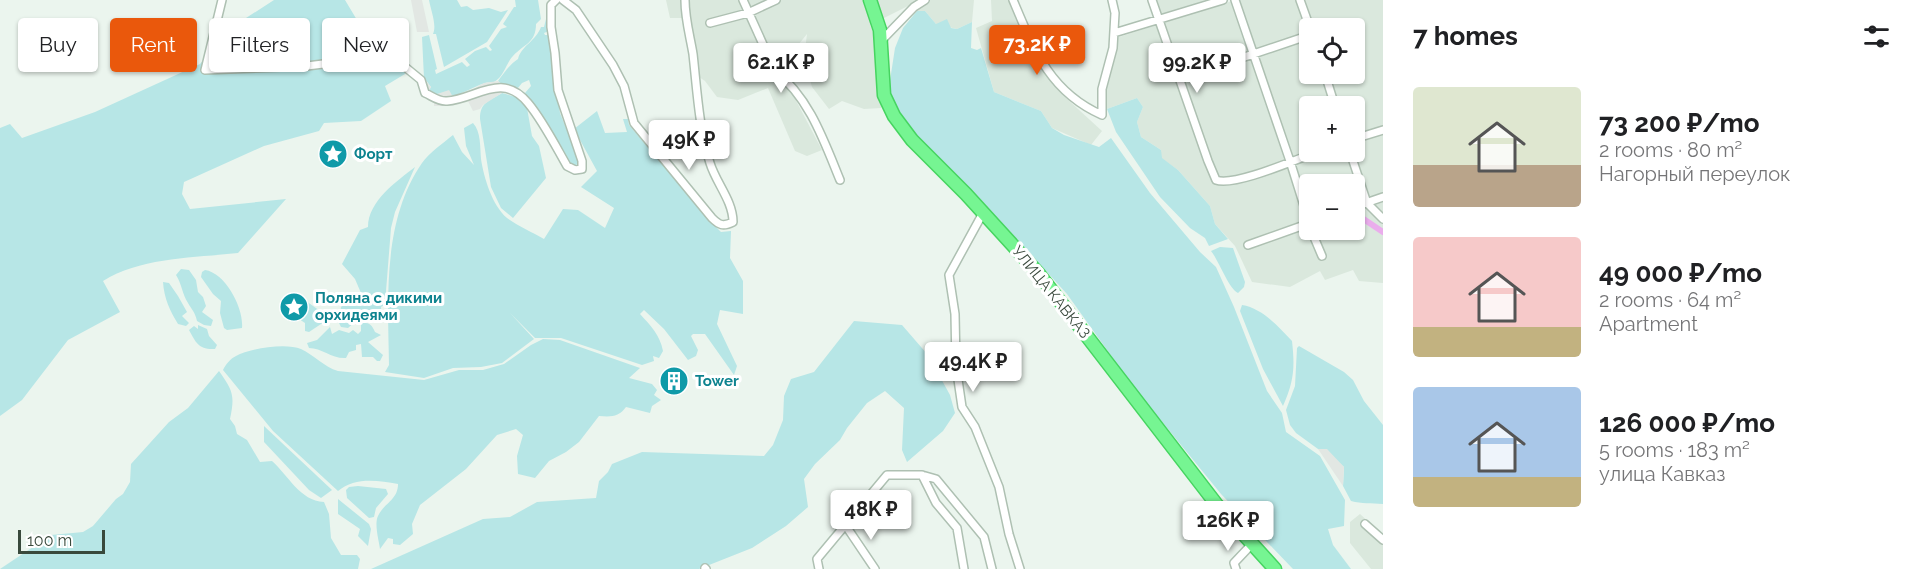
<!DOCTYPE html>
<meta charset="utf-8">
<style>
:root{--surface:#fff;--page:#f6f6f6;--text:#202124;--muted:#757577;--accent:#ea580c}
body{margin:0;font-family:Raleway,sans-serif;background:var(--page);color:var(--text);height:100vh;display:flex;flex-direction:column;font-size:22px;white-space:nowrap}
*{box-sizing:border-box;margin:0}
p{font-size:20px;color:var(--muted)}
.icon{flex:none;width:33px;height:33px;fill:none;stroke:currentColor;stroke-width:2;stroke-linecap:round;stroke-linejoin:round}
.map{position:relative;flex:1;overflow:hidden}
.side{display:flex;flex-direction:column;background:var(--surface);width:540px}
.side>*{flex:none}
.banner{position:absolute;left:18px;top:18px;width:570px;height:54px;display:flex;gap:12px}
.buttons{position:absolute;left:1299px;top:18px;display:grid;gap:12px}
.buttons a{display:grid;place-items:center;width:66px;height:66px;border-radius:6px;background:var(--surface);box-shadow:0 2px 4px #0004;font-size:30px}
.scale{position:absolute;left:18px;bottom:15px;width:87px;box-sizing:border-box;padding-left:6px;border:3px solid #39493c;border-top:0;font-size:16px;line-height:21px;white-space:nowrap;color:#39493c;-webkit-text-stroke:4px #fff;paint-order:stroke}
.price{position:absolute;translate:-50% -51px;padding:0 14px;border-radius:6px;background:#fff;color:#222;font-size:20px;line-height:39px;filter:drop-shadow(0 2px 3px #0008)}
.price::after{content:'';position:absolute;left:50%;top:36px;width:18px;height:14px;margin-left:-9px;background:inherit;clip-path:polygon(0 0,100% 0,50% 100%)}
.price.active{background:var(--accent);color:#fff}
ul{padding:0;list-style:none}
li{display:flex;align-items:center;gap:18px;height:150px;padding:0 30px}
li span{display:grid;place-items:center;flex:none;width:168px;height:120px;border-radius:6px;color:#555}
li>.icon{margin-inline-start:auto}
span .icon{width:72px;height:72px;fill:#fffc;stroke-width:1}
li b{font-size:26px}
h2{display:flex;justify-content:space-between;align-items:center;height:72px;padding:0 30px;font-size:26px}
.chip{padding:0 21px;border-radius:6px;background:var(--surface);box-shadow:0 2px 4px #0004;font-size:21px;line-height:54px}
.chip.active{background:var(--accent);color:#fff}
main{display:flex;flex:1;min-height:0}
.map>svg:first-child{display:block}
</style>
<main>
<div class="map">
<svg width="1383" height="569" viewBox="0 0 1383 569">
<rect width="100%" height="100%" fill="#ebf5ee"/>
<!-- residential -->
<path fill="#dae8dd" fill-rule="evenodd" d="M 666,0 L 920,0 L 870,25 L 878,42 L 881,108 L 864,109 L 842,101 L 829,109 L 812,87 L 804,58 L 807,34 L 794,50 L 793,62 L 798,69 L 791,91 L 822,150 L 807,156 L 795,151 L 768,88 L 738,100 L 717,97 L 705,81 L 699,77 L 690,18 L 670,18 Z
M 929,0 L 974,0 L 972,22 L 957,29 L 936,24 L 925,11 L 917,11 L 919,6 Z
M 991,0 L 1011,0 L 1035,58 L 1066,98 L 1102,131 L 1091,145 L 1052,128 L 1041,111 L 994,92 L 976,28 L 992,21 Z
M 1156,0 L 1209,0 L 1161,16 Z
M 1235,0 L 1383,0 L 1383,283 L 1359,281 L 1353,270 L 1325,280 L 1320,271 L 1290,287 L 1252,282 L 1235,246 L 1215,224 L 1210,206 L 1178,170 L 1161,158 L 1161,150 L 1141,137 L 1137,122 L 1143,107 L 1137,98 L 1107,109 L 1106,86 L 1116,38 ZM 1310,28 L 1354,28 L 1354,74 L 1310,74 ZM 1310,106 L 1354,106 L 1354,152 L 1310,152 ZM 1310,184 L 1354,184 L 1354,230 L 1310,230 Z
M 1360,514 L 1383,535 L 1383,569 L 1371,569 L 1350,543 L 1350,522 Z"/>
<!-- green -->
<path fill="#b7e6e6" d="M 274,0 L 345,0 L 369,40 L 407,23 L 409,60 L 405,74 L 385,86 L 391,101 L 361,121 L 324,123 L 319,131 L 264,146 L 184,182 L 182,194 L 190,209 L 286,199 L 238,253 C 193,258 142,257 103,281 L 120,312 L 68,340 L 22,400 L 0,416 L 0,128 L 10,124 L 22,138 L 95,112 L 200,64 L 229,29 Z
M 429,0 L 457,0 L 461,7 L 467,6 L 473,10 L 489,8 L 501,12 L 508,10 L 487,42 L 444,67 L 436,34 L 433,34 C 437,25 431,11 429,0 Z
M 515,0 L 538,0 L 541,19 L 536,24 C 536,43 524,44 513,56 C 506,63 504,77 494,82 C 491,83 488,82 485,83 C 466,89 449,105 428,91 L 431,87 L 424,78 L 422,37 L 429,35 L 437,69 L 435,70 L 436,74 L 462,62 L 467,67 L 470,65 L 465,59 L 475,51 L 486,47 L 490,51 L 492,50 L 489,46 L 501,29 L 507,27 L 503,24 L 514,7 L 516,7 Z
M 917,11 L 925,11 L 936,24 L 947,19 L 951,28 L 957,29 L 972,22 L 971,48 L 977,50 L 981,48 L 994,92 L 1041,111 L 1052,128 L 1064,135 L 1099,147 L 1111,138 L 1150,193 L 1200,252 L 1216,267 L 1234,307 L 1267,391 L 1282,413 L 1286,432 L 1320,456 L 1345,500 L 1344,526 L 1328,529 L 1333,545 L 1351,569 L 1293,569 L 1221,494 L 1132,385 L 1067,294 L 973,191 L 919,141 L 901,118 L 892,103 L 889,87 L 895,48 L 903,28 Z
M 546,19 L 549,31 L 544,33 L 545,35 L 550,35 L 560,113 L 579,161 L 576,166 L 572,165 L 566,158 L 525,93 L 531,86 L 529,80 L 522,83 L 518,88 L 503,85 L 498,81 C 504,73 510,64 518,59 C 521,46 536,41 541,27 L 544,27 Z
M 502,93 L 516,97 L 527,108 L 532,136 L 539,146 L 546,178 L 513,218 L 501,208 L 491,187 L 480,119 C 480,102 489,101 502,93 Z
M 1137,98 L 1143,107 L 1137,122 L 1141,137 L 1161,150 L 1162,158 L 1178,170 L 1210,206 L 1215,224 L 1228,239 L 1209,246 L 1205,238 L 1190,228 L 1160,197 L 1116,132 L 1107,109 Z
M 597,111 L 605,133 L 627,132 L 623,119 L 628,119 L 629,125 L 711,222 L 721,232 L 731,231 L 730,258 L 743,281 L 743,314 L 720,310 L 717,324 L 737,366 L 734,375 L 705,334 L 693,334 L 691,336 L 698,350 L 696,356 L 688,360 L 664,329 L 644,310 L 640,314 C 651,326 660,335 663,351 L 659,358 L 653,356 L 654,361 L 642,365 L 561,338 L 535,338 L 510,313 L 534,339 L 502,363 L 481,367 L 453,368 L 424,378 L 385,372 L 389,365 C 388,299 382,221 422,163 C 430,152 442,144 453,135 L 462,152 L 474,165 L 466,146 L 464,128 L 473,123 C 481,132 480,146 481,159 C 484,178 492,205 507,218 C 518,226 532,232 544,239 L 563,209 L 578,210 L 605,228 L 614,208 L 581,187 L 597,171 L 574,129 Z
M 415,167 L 395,212 L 391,228 L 385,304 L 381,307 L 382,317 L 356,321 L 348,328 L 341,327 L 339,323 L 341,307 L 343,305 L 354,306 L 364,300 L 355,279 L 342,264 L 360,230 L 368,227 C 368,201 397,181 415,167 Z
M 1220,247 L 1233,248 L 1245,282 L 1244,287 L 1238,293 C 1229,289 1219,261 1211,251 Z
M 181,269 L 189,270 L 196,280 L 198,292 L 203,297 L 206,306 L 202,312 L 213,320 L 211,326 L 204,325 L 197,321 C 195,312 192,310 188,303 C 182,294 182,284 176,275 Z
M 205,270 C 226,273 244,309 242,328 L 227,330 L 224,328 L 220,313 L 221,301 L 213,294 L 201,277 L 202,272 Z
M 163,282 L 169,283 L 178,296 L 187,312 L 182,316 L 189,323 L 186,326 L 178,324 C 170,311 164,298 163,282 Z
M 306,301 L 330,318 L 309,332 L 305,331 L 305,323 L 299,319 Z
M 1242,305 C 1262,308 1279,327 1292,341 C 1295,368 1294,381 1283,406 L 1263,369 L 1240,311 Z
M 854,321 L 902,325 L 928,355 L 950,395 L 955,413 L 943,431 L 907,462 L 902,450 L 904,408 L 885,391 L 867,403 L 847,428 L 840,440 L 815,464 L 804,479 L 808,507 L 786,526 L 752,548 L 699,569 L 371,569 L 483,519 L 510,517 L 537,502 L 596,498 L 599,481 L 608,472 L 612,464 L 642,452 L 764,456 L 773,445 L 783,420 L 784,396 L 791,379 L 814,372 Z
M 361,323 C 369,322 372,325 375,332 L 381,335 L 368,342 L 383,355 L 380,361 L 377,361 L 373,357 L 362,357 L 361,344 L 356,345 L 356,350 L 349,352 L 346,358 C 332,359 322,348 309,348 L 307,343 L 317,340 L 330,327 L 332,334 L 339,330 L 349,333 L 353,330 L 358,334 L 361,331 Z
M 198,325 L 207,329 L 209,336 L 217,345 L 215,349 C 199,350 196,343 189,330 L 194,326 L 198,329 Z
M 543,339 L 560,340 L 640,368 L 629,378 L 652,384 L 657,390 L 654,395 L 661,400 L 652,406 L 650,413 L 626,407 C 619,417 611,417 599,416 L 579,442 L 566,452 L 549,461 L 535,478 L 518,474 L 517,456 L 523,435 L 516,429 L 497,435 L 466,469 L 420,505 L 412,524 L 413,534 L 400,545 L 393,544 L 393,539 L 388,538 L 380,549 C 379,541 374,524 378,516 C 384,503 398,500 398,484 C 377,480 354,477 338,491 L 273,431 L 223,370 C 226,364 230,359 236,356 C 250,348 286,343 301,349 C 314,355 324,367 338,371 L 424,380 L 459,370 L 483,370 L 504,364 L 531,345 Z
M 1299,346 L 1344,372 L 1353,380 L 1364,401 L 1383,425 L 1383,504 C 1371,503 1362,504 1351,501 L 1343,486 L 1344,467 L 1325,450 L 1318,449 L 1296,433 L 1290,425 L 1286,410 L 1295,386 L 1297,348 Z
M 219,371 C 233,391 235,395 230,419 L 235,426 L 237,434 L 247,440 L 260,462 L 272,461 C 288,475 300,501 324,502 L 329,514 L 331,538 L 341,555 L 357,555 L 360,559 L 358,569 L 0,569 L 51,535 L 83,532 L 93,526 L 116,499 L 123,494 L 130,482 L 131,464 L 169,422 L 188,408 Z
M 264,426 L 332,490 L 321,498 L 309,490 L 264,442 Z
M 358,486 L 386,489 L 388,494 L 376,508 L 374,517 L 369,518 L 347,498 L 346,490 L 349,487 Z
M 338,499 L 369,524 L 371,529 L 368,546 L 358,536 L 360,529 L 338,514 Z"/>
<!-- parking -->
<path fill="#e2e7e3" d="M 411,0 L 422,0 L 429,32 L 417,32 Z
M 424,78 L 431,87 L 429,91 L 434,95 L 449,90 L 453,97 L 466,93 L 484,83 L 498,81 L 503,85 L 502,93 L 483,105 L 480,109 L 473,111 L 467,99 L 449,106 L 434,106 L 434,101 L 425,97 L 419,81 Z
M 1318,449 L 1327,449 L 1344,467 L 1343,486 Z"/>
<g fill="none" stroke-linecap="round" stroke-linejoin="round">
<!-- canal -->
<path stroke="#eaadec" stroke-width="6" d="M 1362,218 L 1383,232"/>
<!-- street casing -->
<g stroke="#aec0b2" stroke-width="10">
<path id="street" d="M 222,0 L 205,70 L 307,66 L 339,62 L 377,51 L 388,53 L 421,80 L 425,93 C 432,96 439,102 447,101 C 476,99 502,71 528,103 C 543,121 555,145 567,166 L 575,170 L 582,169 L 582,161 L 558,90 L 555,53 L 551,27 L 551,5 L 556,0
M 563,0 L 576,10 L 613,65 L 624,86 L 634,123 L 712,218 C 719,225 723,227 733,222 C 733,201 716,183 710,163 C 699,129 697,90 693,54 C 690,36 685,19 685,0
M 743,0 L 775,71 C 809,97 824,141 840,180
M 1013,0 C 1034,50 1050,92 1102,115 L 1102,89 L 1113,48 L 1115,13 L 1112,0
M 1152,0 L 1208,161 L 1216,180 C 1234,187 1297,159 1317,152
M 1235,0 L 1290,161 L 1310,225
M 1300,0 L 1310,28
M 710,23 L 748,13 L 776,0
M 1114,33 L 1223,0
M 881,41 L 914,7 L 925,0
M 1325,74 L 1335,106
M 1179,79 L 1310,35
M 1354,139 L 1383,130
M 1350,152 L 1367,203 L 1383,219
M 1354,207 L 1383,197
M 983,213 L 949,275 L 955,314 L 956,366 L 962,407 L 975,427 L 999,487 L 1009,534 L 1020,569
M 1311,230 L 1322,256
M 1248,245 L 1310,223
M 1365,524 L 1383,540
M 846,526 L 875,569
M 705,568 L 706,569
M 819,569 L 817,559 L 887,475 L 922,475
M 964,569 L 957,528 L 936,503 L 922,475 L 936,479 L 984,537 L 992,569
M 1236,569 L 1234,563 L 1252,544"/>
</g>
<!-- highway casing -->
<g stroke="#46d460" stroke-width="15">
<path id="highway" d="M 870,0 L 880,30 L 884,95 L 894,116 L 912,140 L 966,194 L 1039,274 L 1217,505 L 1275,569"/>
</g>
<!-- street -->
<use href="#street" stroke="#fff" stroke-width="7"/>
<!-- highway -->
<use href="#highway" stroke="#76f592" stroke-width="12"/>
</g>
<!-- icons -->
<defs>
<g id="sight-disc" transform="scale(1.5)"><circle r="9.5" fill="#0f9aa8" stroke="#fff"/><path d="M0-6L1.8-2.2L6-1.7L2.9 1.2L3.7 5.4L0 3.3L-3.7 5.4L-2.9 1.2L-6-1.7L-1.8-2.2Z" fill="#fff"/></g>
<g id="building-disc" transform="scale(1.5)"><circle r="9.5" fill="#0f9aa8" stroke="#fff"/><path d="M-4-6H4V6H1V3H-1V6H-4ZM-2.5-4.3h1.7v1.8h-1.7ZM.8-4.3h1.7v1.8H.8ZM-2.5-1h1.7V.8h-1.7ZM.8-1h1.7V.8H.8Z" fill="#fff"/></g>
</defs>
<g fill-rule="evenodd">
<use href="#sight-disc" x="333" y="154"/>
<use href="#sight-disc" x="294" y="307"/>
<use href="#building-disc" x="674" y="381"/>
</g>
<g text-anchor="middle" stroke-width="6" stroke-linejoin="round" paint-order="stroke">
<!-- culture labels -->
<g font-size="15" font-weight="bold" fill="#0d838f" stroke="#fff" text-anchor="start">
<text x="354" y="159">Форт</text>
<text x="315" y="303">Поляна с дикими<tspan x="315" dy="17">орхидеями</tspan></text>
<text x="695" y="386">Tower</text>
</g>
<!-- street labels -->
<g font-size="15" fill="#39493c" stroke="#fff">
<text transform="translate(1051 292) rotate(51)" y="5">УЛИЦА КАВКАЗ</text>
</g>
</g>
</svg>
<div class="buttons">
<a><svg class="icon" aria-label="locate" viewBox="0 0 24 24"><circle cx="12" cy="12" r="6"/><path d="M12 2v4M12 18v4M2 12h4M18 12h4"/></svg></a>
<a>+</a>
<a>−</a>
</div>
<div class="scale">100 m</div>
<b class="price active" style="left:1037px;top:76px">73.2K ₽</b>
<b class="price" style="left:781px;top:94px">62.1K ₽</b>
<b class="price" style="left:1197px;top:94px">99.2K ₽</b>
<b class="price" style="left:689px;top:171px">49K ₽</b>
<b class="price" style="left:973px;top:393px">49.4K ₽</b>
<b class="price" style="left:871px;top:541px">48K ₽</b>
<b class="price" style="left:1228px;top:552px">126K ₽</b>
<div class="banner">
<a class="chip">Buy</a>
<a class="chip active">Rent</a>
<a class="chip">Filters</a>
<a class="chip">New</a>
</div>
</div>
<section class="side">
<h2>7 homes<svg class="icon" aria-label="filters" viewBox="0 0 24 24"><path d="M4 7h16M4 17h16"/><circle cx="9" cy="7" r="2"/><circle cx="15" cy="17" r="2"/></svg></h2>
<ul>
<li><span style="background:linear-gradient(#dfe7d0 65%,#b9a48a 0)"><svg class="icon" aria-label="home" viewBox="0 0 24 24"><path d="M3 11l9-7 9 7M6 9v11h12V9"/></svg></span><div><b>73 200 ₽/mo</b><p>2 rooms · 80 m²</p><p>Нагорный переулок</p></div></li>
<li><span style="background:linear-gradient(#f6c9c9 75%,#c2b280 0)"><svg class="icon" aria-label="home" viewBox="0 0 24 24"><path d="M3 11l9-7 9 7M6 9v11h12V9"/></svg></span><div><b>49 000 ₽/mo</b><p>2 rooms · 64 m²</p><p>Apartment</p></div></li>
<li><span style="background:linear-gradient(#a9c7e8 75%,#c2b280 0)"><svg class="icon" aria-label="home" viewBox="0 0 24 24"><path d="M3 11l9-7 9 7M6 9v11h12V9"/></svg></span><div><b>126 000 ₽/mo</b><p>5 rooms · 183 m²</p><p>улица Кавказ</p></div></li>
</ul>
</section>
</main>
